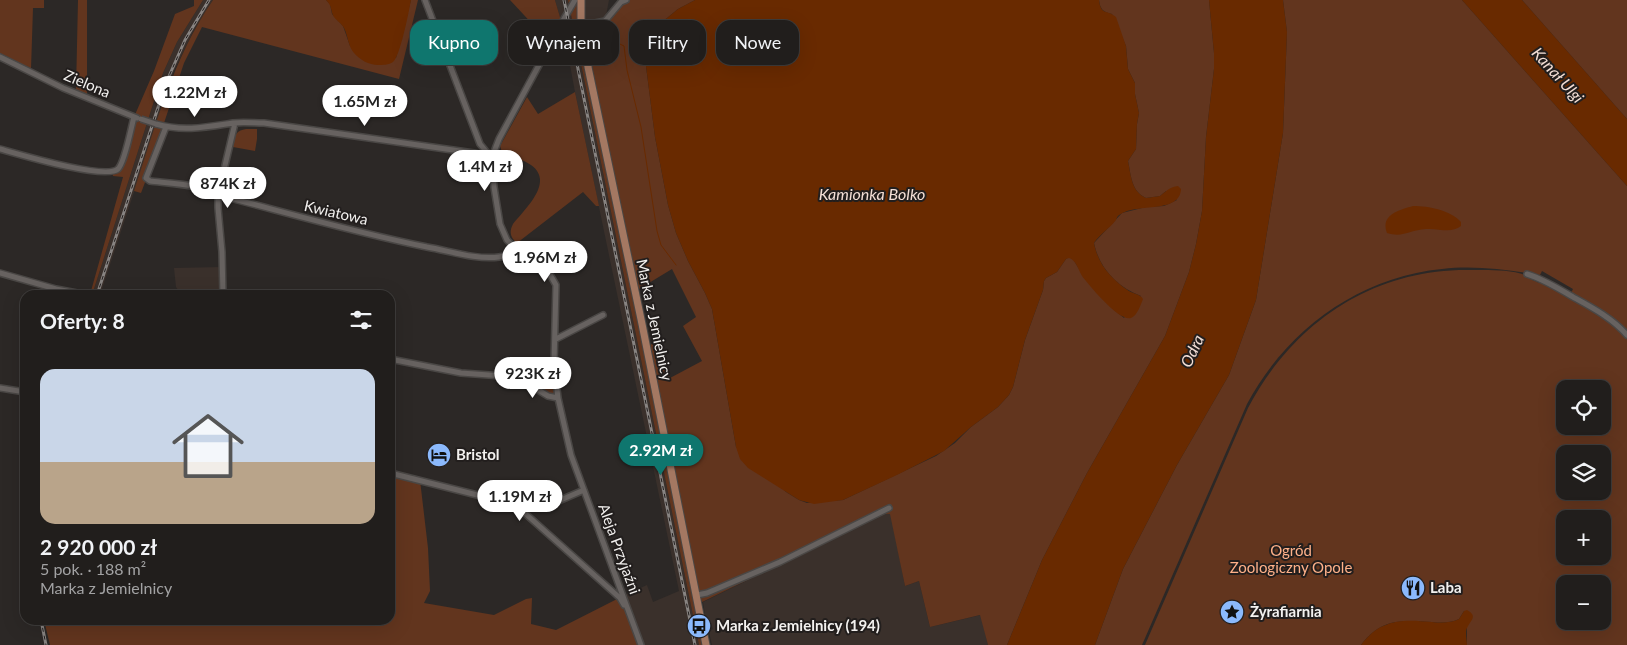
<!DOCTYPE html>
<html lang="pl">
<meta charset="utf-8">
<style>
:root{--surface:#211e1c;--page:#2d2b29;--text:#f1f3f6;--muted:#a2a2a3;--line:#3e3c3b;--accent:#0f766e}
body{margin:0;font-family:Lato,sans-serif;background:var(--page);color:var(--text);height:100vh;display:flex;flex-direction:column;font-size:19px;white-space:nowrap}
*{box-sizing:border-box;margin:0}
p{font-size:16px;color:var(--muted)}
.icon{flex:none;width:28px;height:28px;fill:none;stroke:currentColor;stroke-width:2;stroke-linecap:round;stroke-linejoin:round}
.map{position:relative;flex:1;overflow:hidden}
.side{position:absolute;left:20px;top:290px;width:375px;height:335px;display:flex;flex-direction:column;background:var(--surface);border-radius:15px;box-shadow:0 5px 20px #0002,0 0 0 1px var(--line)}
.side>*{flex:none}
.top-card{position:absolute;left:410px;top:20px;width:475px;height:45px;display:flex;gap:10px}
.tools{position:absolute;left:1556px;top:380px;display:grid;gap:10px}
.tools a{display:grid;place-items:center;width:55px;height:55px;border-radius:10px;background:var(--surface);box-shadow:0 5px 20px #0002,0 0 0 1px var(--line);font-size:25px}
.price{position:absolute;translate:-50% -42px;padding:0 11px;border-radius:18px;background:#fff;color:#222;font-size:16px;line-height:32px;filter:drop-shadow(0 1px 2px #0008)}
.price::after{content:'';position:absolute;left:50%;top:30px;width:15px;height:11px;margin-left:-8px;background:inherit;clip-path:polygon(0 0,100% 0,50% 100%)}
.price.active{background:var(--accent);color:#fff}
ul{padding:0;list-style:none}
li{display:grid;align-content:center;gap:10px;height:265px;padding:0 20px}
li+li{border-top:1px solid var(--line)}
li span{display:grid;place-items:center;height:155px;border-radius:15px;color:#555}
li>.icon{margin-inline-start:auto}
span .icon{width:90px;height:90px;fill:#fffc;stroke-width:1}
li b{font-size:21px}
h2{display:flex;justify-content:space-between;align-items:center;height:60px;padding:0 20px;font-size:21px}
.pill{padding:0 18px;border-radius:15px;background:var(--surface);box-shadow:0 5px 20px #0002,0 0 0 1px var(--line);font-size:18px;line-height:45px}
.pill.active{background:var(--accent);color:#fff}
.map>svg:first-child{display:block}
</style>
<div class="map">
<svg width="1627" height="645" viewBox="0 0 1627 645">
<rect width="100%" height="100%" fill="#2c2826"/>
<!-- built -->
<path fill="#3a302b" d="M 203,0 L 213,0 L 193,32 L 174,71 L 100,295 L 92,295 L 163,73 L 177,42 Z
M 555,0 L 568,0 L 699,645 L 641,645 L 623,596 L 647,585 L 653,602 L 679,591 L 575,92 L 563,28 Z
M 581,0 L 609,0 L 605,21 L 581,26 Z
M 222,267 L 223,293 L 231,295 L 204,295 L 196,292 L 181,291 L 178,290 L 176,287 L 174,268 Z
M 883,514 L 891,514 L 905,586 L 919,581 L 930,627 L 981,615 L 988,645 L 712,645 L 709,632 L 713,629 L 711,623 L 706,621 L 703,602 Z"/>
<!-- green -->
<path fill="#62351e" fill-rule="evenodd" d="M 0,0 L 44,0 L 44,8 L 33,8 L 31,69 L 0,53 Z
M 78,0 L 87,0 L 87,95 L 76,90 Z
M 194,0 L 203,0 L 177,42 L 163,73 L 93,292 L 91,291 L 123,177 L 113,176 L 112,172 L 120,166 L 134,117 L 154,71 L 175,14 L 194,6 Z
M 213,0 L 326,0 L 330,4 L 332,14 L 343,26 L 350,46 L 396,58 L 411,0 L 418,0 L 399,79 L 202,27 L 184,63 L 164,123 L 164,126 L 166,127 L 141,193 L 134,191 C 156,125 173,58 213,0 Z
M 510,0 L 555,0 L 562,24 L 551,44 Z
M 568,0 L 581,0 L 581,25 L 605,21 L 626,0 L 695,0 L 678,9 L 644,37 L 641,42 L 642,49 L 646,66 L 655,137 L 668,205 L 676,233 L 688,261 L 705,293 L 712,309 L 736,447 L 786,492 L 799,500 L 807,503 L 843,500 L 936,456 L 955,443 L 971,427 L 998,407 L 1009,395 L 1013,387 L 1025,340 L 1043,290 L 1044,281 L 1046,278 L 1057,272 L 1066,259 L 1069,257 L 1073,259 C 1086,282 1103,302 1124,318 L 1141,296 C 1117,287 1099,268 1094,243 L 1122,213 L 1146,207 L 1164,206 L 1177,200 L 1166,191 L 1160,196 L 1146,198 C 1131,191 1131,175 1128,161 L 1136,149 L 1137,124 L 1139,113 L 1135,94 L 1135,83 L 1128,69 L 1126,46 L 1112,14 C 1103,12 1100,9 1099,0 L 1209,0 L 1214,53 L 1214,69 L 1206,137 L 1202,211 L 1196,244 L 1189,272 L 1165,336 L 1087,473 L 1042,560 L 1007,645 L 988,645 L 980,615 L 930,627 L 919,581 L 905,586 L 890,514 L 883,514 L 698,604 L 706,645 L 699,645 ZM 672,269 L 696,317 L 683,326 L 702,361 L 670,378 L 655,342 L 647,347 L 634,292 Z
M 1283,0 L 1462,0 L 1627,186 L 1627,645 L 1467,645 L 1467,628 L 1464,611 L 1459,619 C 1451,623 1441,623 1432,622 C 1402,620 1381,618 1361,645 L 1145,645 L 1248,408 C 1293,323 1372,269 1469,270 C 1486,270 1509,269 1525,275 C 1529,277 1531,280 1535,281 C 1540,284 1547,284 1553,286 C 1559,288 1565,292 1570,295 L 1573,289 L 1542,271 L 1540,275 C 1508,270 1475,265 1442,269 C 1358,277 1286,331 1247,404 L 1142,645 L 1095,645 L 1123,569 L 1177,465 L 1229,375 L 1256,300 L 1283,133 L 1287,32 ZM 1565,389 L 1602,389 L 1602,426 L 1565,426 ZM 1565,454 L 1602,454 L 1602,491 L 1565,491 ZM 1565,519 L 1602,519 L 1602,556 L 1565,556 ZM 1565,584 L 1602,584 L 1602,621 L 1565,621 Z
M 1522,0 L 1627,0 L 1627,119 Z
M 575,92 L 599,206 L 596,206 L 583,192 L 517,243 C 510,237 509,232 513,224 C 525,209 555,182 531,165 C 522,159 511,157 502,152 L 500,146 L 527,97 L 538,114 Z
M 246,129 L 257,129 L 257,139 L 255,151 L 233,147 C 235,137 234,131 246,129 Z
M 552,368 L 558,398 L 517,377 L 529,377 Z
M 390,473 L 420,480 L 428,548 L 430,591 L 424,603 L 494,615 L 526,599 L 532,598 L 531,624 L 556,630 L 623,596 L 641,645 L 50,645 L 44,620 L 390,620 Z"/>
<!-- water -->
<path fill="#692a00" d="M 326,0 L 411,0 C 409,11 400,57 393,62 C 389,65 382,65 378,65 C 369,65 360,60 354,53 C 348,46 348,36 344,28 C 342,24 337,21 334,17 C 330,11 333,7 326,0 Z
M 695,0 L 1099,0 C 1101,16 1107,9 1116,17 L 1126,46 L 1128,69 L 1135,83 L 1135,94 L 1139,113 L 1137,124 L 1136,149 L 1128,161 C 1131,175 1131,191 1146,198 L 1160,196 C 1166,191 1170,187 1178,186 L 1181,189 C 1180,214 1137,203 1121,214 C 1118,215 1117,217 1116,220 C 1109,229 1100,234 1094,243 C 1098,264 1111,279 1129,291 C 1134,294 1140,294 1143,299 C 1141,304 1137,316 1131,318 C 1119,322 1089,285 1082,276 C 1078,269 1076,260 1069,258 L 1066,259 L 1057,272 L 1046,278 L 1044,281 L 1043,290 L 1025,340 L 1013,387 L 1009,395 L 998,407 L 971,427 L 944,451 L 899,474 L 843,500 L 814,504 L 799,500 L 748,468 L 740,459 L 736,447 L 712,309 L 705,293 L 688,261 L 676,233 L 668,205 L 655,137 L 646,66 L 642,49 L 641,42 L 644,37 L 678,9 Z
M 1209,0 L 1283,0 L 1287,32 L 1283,133 L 1256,300 L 1229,375 L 1177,465 L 1123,569 L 1095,645 L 1007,645 L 1042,560 L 1087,473 L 1165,336 L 1189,272 L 1196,244 L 1202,211 L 1206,137 L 1214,69 L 1214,53 Z
M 1462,0 L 1522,0 L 1627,119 L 1627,186 Z
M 1413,206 C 1429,206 1450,210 1461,222 L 1461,226 C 1451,234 1439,228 1426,229 C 1410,230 1403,238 1387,233 C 1380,215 1399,210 1413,206 Z
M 1467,610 C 1478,616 1471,620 1467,628 C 1465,632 1467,640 1467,645 L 1361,645 C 1380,619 1402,619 1432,622 C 1441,623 1451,623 1459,619 L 1464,611 Z"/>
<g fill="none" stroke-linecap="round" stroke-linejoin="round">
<!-- stream -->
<path stroke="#692a00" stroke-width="1" d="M 601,35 L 624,46 L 627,70 L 641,127 L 657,231 L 661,245 L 676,265"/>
<!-- minor casing -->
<g stroke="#4a4745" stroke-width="8">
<path id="minor" d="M 425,0 L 480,144 L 490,156
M 575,0 L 565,17 L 499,139 L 492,157 L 494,187 L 500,224 L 507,240 L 517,250 L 548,271 L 556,285 L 554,364 L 558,398 L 571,455 L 641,645
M 581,26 L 605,21 L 621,2 L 626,0
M 0,57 L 63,88 L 137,118
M 156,124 C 183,132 207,127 233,123 C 243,122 254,123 264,123 L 474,153 L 492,157
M 166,127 L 146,178 L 150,181 C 165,183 209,185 218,195 C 288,213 357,233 427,247 C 450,251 476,260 499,257 C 506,256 511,254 517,250
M 0,149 C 18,154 105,180 118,169 C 125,162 131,128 134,117
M 0,273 L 56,289 L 87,295
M 1527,274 C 1543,279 1558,288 1573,297 C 1593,308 1612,318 1627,335
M 223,295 L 222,252 L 218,208 L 218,195 L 235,123
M 556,339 L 603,315
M 390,359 L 461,373 L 517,377 L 541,375 L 550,371 L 554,365
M 517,377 L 548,396 L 558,398
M 0,388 L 25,392
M 390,473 L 505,502 L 519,508 L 620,598 L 624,605
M 519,508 L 556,502 L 584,490
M 697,595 L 707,593 L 780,562 L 889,508"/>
</g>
<!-- major casing -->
<g stroke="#4a4745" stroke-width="9">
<path id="major" d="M 581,0 L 581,26 L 588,67 L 642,324 L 706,645"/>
</g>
<!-- minor -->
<use href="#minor" stroke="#676260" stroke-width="5"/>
<!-- major -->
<use href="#major" stroke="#a47862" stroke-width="7"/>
<!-- rail casing -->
<g stroke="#888482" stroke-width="3">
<path id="rail" d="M 564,0 L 695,645
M 97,295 L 166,83 L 185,40 L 209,0
M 41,620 L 46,645"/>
</g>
<!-- rail -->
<use href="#rail" stroke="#221e1d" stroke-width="1" stroke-dasharray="4" stroke-linecap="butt"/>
<!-- minor-bridge casing -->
<g stroke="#4a4745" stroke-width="8" stroke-linecap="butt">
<path id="minor-bridge" d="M 141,119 L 156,124"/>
</g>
<!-- minor-bridge -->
<use href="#minor-bridge" stroke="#676260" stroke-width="5"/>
</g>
<!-- icons -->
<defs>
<g id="hotel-disc" transform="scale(1.25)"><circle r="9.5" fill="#8bb9fc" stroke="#221e1d"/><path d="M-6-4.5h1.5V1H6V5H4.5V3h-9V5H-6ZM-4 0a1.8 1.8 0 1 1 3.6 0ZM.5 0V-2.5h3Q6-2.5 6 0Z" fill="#111"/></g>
<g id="restaurant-disc" transform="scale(1.25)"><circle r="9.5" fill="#8bb9fc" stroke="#221e1d"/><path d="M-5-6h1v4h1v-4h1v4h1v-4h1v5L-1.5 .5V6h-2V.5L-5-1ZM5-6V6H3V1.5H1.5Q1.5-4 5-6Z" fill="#111"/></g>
<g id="sight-disc" transform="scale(1.25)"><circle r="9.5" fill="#8bb9fc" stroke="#221e1d"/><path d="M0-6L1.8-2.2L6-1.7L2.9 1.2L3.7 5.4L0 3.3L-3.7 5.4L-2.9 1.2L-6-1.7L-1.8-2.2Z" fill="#111"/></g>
<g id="bus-disc" transform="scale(1.25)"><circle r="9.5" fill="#8bb9fc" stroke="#221e1d"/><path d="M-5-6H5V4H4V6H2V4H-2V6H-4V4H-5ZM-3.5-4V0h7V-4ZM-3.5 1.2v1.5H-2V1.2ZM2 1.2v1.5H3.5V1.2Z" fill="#111"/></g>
</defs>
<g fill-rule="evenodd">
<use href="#hotel-disc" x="439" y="455"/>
<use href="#restaurant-disc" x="1413" y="588"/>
<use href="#sight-disc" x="1232" y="612"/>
<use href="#bus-disc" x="699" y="626"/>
</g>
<g text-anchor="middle" stroke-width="4" stroke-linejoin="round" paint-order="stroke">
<!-- street labels -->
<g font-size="15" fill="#f3f1ef" stroke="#221e1d">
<text transform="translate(87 84) rotate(23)" y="5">Zielona</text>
<text transform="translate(336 213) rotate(13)" y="5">Kwiatowa</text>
<text transform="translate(654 320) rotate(78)" y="5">Marka z Jemielnicy</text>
<text transform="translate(619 549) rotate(70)" y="5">Aleja Przyjaźni</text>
</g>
<!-- poi labels -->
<g font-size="15" font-weight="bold" fill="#f3f1ef" stroke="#221e1d" text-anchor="start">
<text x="456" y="460">Bristol</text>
<text x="1430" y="593">Laba</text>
<text x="1250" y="617">Żyrafiarnia</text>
<text x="716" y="631">Marka z Jemielnicy (194)</text>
</g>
<!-- park labels -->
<g font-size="15" fill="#ffb189" stroke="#221e1d">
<text x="1291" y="556">Ogród<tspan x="1291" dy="17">Zoologiczny Opole</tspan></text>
</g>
<!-- water labels -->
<g font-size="16" font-style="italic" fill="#f3ded5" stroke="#221e1d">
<text transform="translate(1558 75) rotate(48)" y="6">Kanał Ulgi</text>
<text x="872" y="200">Kamionka Bolko</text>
<text transform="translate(1192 351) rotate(-65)" y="6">Odra</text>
</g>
</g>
</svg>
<div class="tools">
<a><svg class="icon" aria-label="locate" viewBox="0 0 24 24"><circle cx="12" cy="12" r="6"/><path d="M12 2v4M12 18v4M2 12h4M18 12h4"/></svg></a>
<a><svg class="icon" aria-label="layers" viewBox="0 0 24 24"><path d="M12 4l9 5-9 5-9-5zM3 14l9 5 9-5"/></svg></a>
<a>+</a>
<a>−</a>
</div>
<b class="price" style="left:195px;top:118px">1.22M zł</b>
<b class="price" style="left:365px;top:127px">1.65M zł</b>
<b class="price" style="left:485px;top:192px">1.4M zł</b>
<b class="price" style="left:228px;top:209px">874K zł</b>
<b class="price" style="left:545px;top:283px">1.96M zł</b>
<b class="price" style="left:533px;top:399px">923K zł</b>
<b class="price active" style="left:661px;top:476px">2.92M zł</b>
<b class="price" style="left:520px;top:522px">1.19M zł</b>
<div class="top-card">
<a class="pill active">Kupno</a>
<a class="pill">Wynajem</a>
<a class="pill">Filtry</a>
<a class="pill">Nowe</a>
</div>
<section class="side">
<h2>Oferty: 8<svg class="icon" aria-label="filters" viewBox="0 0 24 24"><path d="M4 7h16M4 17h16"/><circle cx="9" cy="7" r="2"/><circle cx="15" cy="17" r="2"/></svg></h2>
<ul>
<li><span style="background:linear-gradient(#c9d6e8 60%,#b9a48a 0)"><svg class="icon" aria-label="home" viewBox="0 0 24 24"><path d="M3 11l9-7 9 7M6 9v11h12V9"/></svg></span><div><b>2 920 000 zł</b><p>5 pok. · 188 m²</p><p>Marka z Jemielnicy</p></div></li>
</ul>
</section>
</div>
